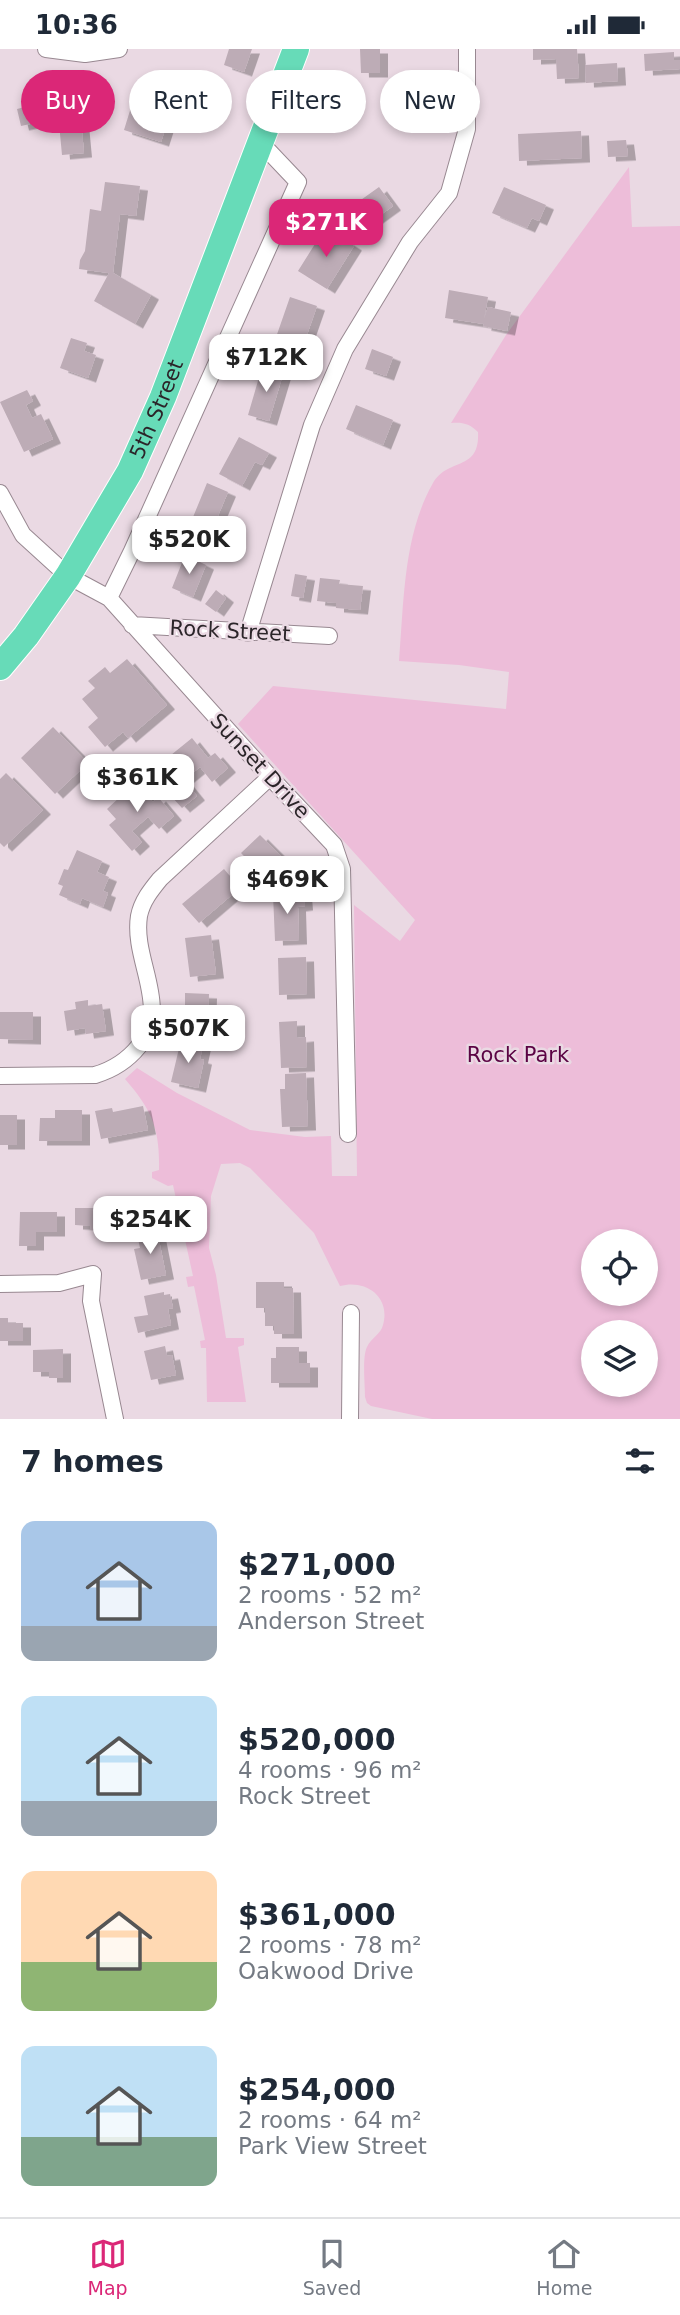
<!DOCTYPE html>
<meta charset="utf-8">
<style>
:root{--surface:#fff;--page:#f6f6f7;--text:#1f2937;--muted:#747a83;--line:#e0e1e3;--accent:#db2777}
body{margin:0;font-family:"DejaVu Sans",sans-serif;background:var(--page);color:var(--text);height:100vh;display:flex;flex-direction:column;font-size:26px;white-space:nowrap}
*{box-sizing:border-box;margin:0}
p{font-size:23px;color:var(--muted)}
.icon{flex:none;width:38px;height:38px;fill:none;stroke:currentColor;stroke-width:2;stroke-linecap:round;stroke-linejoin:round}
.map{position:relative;height:1370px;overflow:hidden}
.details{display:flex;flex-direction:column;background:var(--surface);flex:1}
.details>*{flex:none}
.top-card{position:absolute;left:21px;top:21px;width:639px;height:63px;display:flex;gap:14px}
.fabs{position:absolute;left:581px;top:1180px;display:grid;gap:14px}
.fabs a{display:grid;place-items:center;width:77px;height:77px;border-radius:50%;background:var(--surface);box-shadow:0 4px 10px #0003;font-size:35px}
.price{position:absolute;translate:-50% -60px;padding:0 16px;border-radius:14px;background:#fff;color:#222;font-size:23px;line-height:46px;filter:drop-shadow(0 2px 4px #0008)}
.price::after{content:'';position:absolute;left:50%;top:42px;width:21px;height:16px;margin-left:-10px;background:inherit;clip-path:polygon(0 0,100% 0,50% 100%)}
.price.selected{background:var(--accent);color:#fff}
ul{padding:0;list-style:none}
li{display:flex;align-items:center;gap:21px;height:175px;padding:0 21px}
li span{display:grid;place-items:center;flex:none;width:196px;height:140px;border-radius:14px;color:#555}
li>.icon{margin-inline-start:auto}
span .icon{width:84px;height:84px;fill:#fffc;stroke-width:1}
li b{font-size:30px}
h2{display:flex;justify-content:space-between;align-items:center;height:84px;padding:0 21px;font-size:30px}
.chip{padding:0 24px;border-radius:32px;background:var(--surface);box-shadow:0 4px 10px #0003;font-size:24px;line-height:63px}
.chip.selected{background:var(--accent);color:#fff}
.status{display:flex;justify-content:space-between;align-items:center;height:49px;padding:0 35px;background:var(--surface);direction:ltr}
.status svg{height:19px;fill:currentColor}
.tab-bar{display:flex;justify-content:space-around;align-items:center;height:98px;border-top:2px solid var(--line);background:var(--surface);font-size:19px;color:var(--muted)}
.tab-bar a{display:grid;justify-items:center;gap:4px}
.tab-bar .selected{color:var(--accent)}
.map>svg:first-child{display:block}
</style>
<div class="status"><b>10:36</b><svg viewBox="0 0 49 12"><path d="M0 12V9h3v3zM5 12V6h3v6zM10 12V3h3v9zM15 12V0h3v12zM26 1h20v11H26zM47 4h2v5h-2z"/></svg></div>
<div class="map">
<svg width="680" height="1370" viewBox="0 0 680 1370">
<defs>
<filter id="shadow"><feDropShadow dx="8" dy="4.5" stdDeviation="0" flood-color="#0004"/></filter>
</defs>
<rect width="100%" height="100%" fill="#ead9e3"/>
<!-- green -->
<path fill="#edbdd9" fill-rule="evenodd" d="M 629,118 L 632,178 L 680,177 L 680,1370 L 432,1370 L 371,1357 L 367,1354 L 365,1348 C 365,1335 362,1308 367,1298 C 371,1289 381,1285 383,1276 C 391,1247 365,1230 340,1237 L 314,1184 L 250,1119 L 240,1114 L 221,1115 L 211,1147 L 209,1199 L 216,1226 L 226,1289 L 244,1289 L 244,1296 L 238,1298 L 246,1353 L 207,1353 L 206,1299 L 201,1299 L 200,1292 L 205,1291 L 194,1237 L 188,1238 L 186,1228 L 193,1227 L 173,1136 L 168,1137 L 152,1129 L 152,1123 L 159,1121 C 160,1080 152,1061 125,1030 L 137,1019 L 177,1044 L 250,1081 L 305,1088 L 331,1087 L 332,1127 L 357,1127 L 354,856 L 400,892 L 415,871 L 238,675 L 273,637 L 506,660 L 509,623 L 459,616 L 399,612 C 404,553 403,487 433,434 C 448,408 480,423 478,383 C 470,375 463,373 451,374 L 506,286 ZM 593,1192 L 646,1192 L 646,1244 L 593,1244 ZM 593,1283 L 646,1283 L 646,1335 L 593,1335 Z"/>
<!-- building -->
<path fill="#bdacb6" filter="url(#shadow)" d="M 229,0 L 252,0 L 244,23 L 224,16 Z
M 360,0 L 380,0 L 380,24 L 361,24 Z
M 533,0 L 577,0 L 579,29 L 557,30 L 556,10 L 533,11 Z
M 674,3 L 674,11 L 680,11 L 680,20 L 645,22 L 644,5 Z
M 617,14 L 618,32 L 586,34 L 585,16 Z
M 58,34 L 66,67 L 21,77 L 17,60 L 37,55 L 33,39 Z
M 132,55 L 152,62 L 151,66 L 168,71 L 161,93 L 124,81 Z
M 81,72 L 84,104 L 62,106 L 59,74 Z
M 581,82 L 582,109 L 519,112 L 518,85 Z
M 626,91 L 628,107 L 608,108 L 607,92 Z
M 105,133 L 140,137 L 136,167 L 120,165 L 113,224 L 151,246 L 135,275 L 94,252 L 109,224 L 79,220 L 80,211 L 85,202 L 90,160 L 101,162 Z
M 379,138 L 393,157 L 357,183 L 344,163 Z
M 504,138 L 546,156 L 539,172 L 532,169 L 527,179 L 492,164 Z
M 325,179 L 354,197 L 327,240 L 298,222 Z
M 449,241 L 488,248 L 484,270 L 488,258 L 511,263 L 507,282 L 483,277 L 484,275 L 445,269 Z
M 290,248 L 317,257 L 301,303 L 274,294 Z
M 71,289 L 87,294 L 84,302 L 96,306 L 88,329 L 60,319 Z
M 372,300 L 393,308 L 386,327 L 365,320 Z
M 268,317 L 284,322 L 269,372 L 248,366 L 260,325 L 265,326 Z
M 27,341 L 33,352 L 26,356 L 32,369 L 41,365 L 53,390 L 24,403 L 0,353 Z
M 356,356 L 393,371 L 383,396 L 346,380 Z
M 239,388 L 269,404 L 262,416 L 255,413 L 242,437 L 219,425 Z
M 207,434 L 228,443 L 212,481 L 191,473 Z
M 185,506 L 206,516 L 193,548 L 172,539 Z
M 295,525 L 307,527 L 303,549 L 291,547 Z
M 320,529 L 340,531 L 339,535 L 363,537 L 360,561 L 336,559 L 336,554 L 317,552 Z
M 216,541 L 226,549 L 216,563 L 205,555 Z
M 127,610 L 167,656 L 128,689 L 123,683 L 105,698 L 88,678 L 98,669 L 82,650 L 95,639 L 88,632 L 105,618 L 110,624 Z
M 53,678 L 88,714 L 55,745 L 21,709 Z
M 192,689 L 208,709 L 215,704 L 228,719 L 212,733 L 200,718 L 184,731 L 197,747 L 182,759 L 171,747 L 175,744 L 155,719 Z
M 6,724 L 43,761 L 4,798 L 0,794 L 0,730 Z
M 135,734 L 153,753 L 158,748 L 174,767 L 159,780 L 148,768 L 132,782 L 142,793 L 132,802 L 109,776 L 116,770 L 107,760 Z
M 260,786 L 283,809 L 263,827 L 241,804 Z
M 77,801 L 102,812 L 97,823 L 109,828 L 103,842 L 108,844 L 103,858 L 82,849 L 80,855 L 59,846 L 63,837 L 58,835 L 64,820 L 68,821 Z
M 224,820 L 240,839 L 199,874 L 182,855 Z
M 304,844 L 305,857 L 298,858 L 299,891 L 275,892 L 273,845 Z
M 211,886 L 216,925 L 190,928 L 185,889 Z
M 306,908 L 307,945 L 279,946 L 278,909 Z
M 185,944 L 209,945 L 208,979 L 185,979 Z
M 88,951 L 88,957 L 102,955 L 106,982 L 86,985 L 85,979 L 67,982 L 64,962 L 76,960 L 75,953 Z
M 0,963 L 33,963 L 33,991 L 0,990 Z
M 297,972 L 297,989 L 306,988 L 307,1018 L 281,1019 L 279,973 Z
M 181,991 L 203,996 L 200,1010 L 204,1011 L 198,1039 L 171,1033 Z
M 306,1024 L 308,1077 L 282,1078 L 280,1040 L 285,1040 L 285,1025 Z
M 143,1057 L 148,1081 L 101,1090 L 95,1062 L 112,1059 L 113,1063 Z
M 55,1061 L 82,1061 L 82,1092 L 39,1092 L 40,1069 L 55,1069 Z
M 0,1066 L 17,1066 L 17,1096 L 0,1096 Z
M 105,1154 L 121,1154 L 121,1181 L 90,1181 L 90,1177 L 75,1176 L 75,1159 L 105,1159 Z
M 20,1163 L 57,1163 L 57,1183 L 36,1183 L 36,1197 L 19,1197 Z
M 157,1181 L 166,1226 L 141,1231 L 134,1200 L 140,1199 L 137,1185 Z
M 256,1233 L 284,1233 L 284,1239 L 293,1239 L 294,1285 L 274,1285 L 274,1277 L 265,1277 L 265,1259 L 256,1259 Z
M 164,1243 L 164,1246 L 170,1245 L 173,1259 L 168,1260 L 171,1276 L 138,1284 L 134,1268 L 148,1266 L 144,1247 Z
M 0,1269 L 8,1269 L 8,1274 L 23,1274 L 23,1292 L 0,1292 Z
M 165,1297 L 167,1307 L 172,1306 L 176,1326 L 151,1331 L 144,1302 Z
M 276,1298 L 299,1298 L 299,1314 L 310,1314 L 310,1334 L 271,1334 L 271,1309 L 276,1309 Z
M 63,1300 L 63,1329 L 49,1329 L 49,1323 L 33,1323 L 33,1301 Z"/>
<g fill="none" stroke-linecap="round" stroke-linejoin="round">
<!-- street casing -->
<g stroke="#988891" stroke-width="18">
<path id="street" d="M 46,0 L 85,5 L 119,0
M 0,444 L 23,486 L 68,527 L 109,549 L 270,728 L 334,796 L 342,820 L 348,1085
M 109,549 L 132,502 L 298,133 L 261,94
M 132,576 L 329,587
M 248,584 L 312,376 L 345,300 L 410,193 L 449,144 L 467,80 L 467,0
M 0,1027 L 95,1026 C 112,1021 127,1012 139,997 C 171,956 132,912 139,867 C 142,852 151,841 160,830 L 270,728
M 0,1235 L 59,1234 L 93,1225 L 91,1252 L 115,1370
M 350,1370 L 351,1264"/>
</g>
<!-- primary casing -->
<g stroke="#fff" stroke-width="28">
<g id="primary">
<path id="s1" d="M 0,618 L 26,587 L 68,527 L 130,422 L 163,348 L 296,0"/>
</g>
</g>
<!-- street -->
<use href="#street" stroke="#fff" stroke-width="16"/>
<!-- primary -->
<use href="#primary" stroke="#67dbb8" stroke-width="26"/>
</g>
<g text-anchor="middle" stroke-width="5" stroke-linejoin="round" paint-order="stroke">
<!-- street labels -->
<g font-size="21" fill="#2b2529" stroke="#ead9e3">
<text dy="7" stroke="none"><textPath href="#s1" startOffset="303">5th Street</textPath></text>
<text transform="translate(230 582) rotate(3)" y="7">Rock Street</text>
<text transform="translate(260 717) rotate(47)" y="7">Sunset Drive</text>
</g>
<!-- park labels -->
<g font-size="21" fill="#5b0344" stroke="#ead9e3">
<text x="518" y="1013">Rock Park</text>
</g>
</g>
</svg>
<div class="fabs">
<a><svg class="icon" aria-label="locate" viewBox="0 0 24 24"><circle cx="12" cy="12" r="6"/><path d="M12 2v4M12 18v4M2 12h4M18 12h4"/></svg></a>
<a><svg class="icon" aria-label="layers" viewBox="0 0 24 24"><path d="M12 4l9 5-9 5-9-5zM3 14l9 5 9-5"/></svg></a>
</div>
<b class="price selected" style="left:326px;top:210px">$271K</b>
<b class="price" style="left:266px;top:345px">$712K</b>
<b class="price" style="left:189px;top:527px">$520K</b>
<b class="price" style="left:137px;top:765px">$361K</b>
<b class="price" style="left:287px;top:867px">$469K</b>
<b class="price" style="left:188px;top:1016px">$507K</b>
<b class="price" style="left:150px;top:1207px">$254K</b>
<div class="top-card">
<a class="chip selected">Buy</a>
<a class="chip">Rent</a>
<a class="chip">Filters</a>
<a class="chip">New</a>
</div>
</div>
<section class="details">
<h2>7 homes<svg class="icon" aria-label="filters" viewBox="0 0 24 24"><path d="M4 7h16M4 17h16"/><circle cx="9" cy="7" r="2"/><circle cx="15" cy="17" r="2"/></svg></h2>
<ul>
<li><span style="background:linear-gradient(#a9c7e8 75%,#9aa5b1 0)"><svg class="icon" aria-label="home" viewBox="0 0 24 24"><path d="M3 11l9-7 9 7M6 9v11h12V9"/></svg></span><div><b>$271,000</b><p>2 rooms · 52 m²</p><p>Anderson Street</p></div></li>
<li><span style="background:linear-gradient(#bfe0f5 75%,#9aa5b1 0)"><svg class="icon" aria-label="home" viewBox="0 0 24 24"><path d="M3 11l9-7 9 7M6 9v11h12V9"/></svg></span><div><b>$520,000</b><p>4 rooms · 96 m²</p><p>Rock Street</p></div></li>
<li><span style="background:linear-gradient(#ffd9b3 65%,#8fb573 0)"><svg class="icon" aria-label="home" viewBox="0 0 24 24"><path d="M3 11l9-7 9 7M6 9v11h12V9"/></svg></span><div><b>$361,000</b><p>2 rooms · 78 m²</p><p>Oakwood Drive</p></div></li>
<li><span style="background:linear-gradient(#bfe0f5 65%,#7fa58c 0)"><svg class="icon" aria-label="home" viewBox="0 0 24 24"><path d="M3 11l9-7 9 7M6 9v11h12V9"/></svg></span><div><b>$254,000</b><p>2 rooms · 64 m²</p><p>Park View Street</p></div></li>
</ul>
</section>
<nav class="tab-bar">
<a class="selected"><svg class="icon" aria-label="map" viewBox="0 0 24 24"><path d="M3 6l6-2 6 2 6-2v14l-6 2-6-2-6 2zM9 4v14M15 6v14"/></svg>Map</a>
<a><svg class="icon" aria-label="saved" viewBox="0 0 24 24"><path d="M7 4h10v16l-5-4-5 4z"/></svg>Saved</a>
<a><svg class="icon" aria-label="home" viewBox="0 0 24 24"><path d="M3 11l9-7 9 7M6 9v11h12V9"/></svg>Home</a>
</nav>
